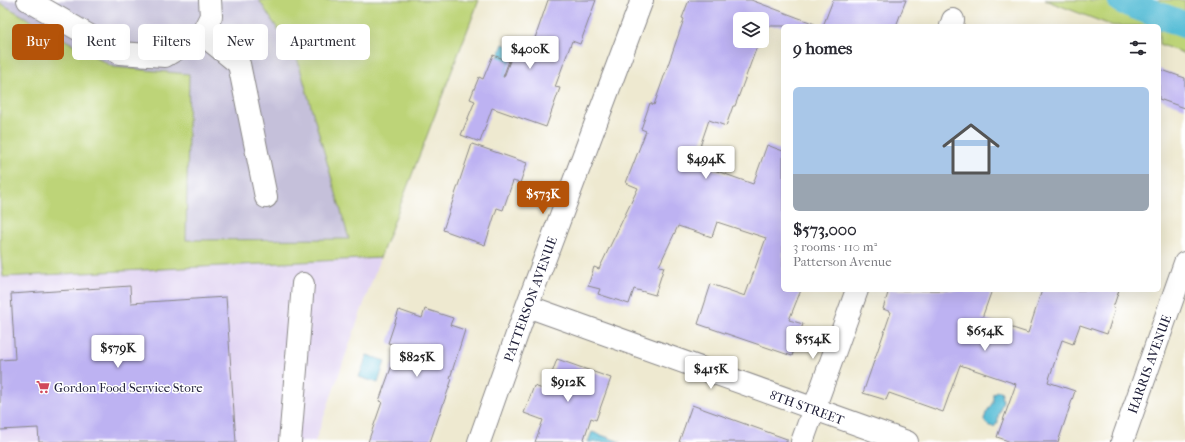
<!DOCTYPE html>
<meta charset="utf-8">
<style>
:root{--surface:#fff;--page:#f2f2f3;--text:#2b2b33;--muted:#7c7c81;--line:#e1e1e2;--accent:#b45309}
body{margin:0;font-family:"IM FELL French Canon",serif;background:var(--page);color:var(--text);height:100vh;display:flex;flex-direction:column;font-size:15px;white-space:nowrap}
*{box-sizing:border-box;margin:0}
p{font-size:13px;color:var(--muted)}
.icon{flex:none;width:22px;height:22px;fill:none;stroke:currentColor;stroke-width:2;stroke-linecap:round;stroke-linejoin:round}
.map{position:relative;flex:1;overflow:hidden}
.side{position:absolute;left:781px;top:24px;width:380px;height:268px;display:flex;flex-direction:column;background:var(--surface);border-radius:6px;box-shadow:0 4px 16px #0002}
.side>*{flex:none}
.banner{position:absolute;left:12px;top:24px;width:380px;height:36px;display:flex;gap:8px}
.tools{position:absolute;left:733px;top:12px;display:grid;gap:8px}
.tools a{display:grid;place-items:center;width:36px;height:36px;border-radius:6px;background:var(--surface);box-shadow:0 4px 16px #0002;font-size:20px}
.price{position:absolute;translate:-50% -34px;padding:0 9px;border-radius:4px;background:#fff;color:#222;font-size:13px;line-height:26px;filter:drop-shadow(0 1px 2px #0008)}
.price::after{content:'';position:absolute;left:50%;top:24px;width:12px;height:9px;margin-left:-6px;background:inherit;clip-path:polygon(0 0,100% 0,50% 100%)}
.price.active{background:var(--accent);color:#fff}
ul{padding:0;list-style:none}
li{display:grid;align-content:center;gap:8px;height:212px;padding:0 12px}
li+li{border-top:1px solid var(--line)}
li span{display:grid;place-items:center;height:124px;border-radius:6px;color:#555}
li>.icon{margin-inline-start:auto}
span .icon{width:72px;height:72px;fill:#fffc;stroke-width:1}
li b{font-size:17px}
h2{display:flex;justify-content:space-between;align-items:center;height:48px;padding:0 12px;font-size:17px}
.tag{padding:0 14px;border-radius:6px;background:var(--surface);box-shadow:0 4px 16px #0002;font-size:14px;line-height:36px}
.tag.active{background:var(--accent);color:#fff}
.map>svg:first-child{display:block}
</style>
<div class="map">
<svg width="1185" height="442" viewBox="0 0 1185 442">
<rect width="100%" height="100%" fill="#fff"/>
<filter id="ink" filterUnits="userSpaceOnUse"><feTurbulence type="fractalNoise" baseFrequency=".025" numOctaves="2"/><feDisplacementMap in="SourceGraphic" scale="8" xChannelSelector="R" yChannelSelector="G"/><feConvolveMatrix kernelMatrix="1 2 1 2 8 2 1 2 1" color-interpolation-filters="sRGB"/></filter>
<filter id="wash" filterUnits="userSpaceOnUse"><feTurbulence type="fractalNoise" baseFrequency=".012" numOctaves="4" result="noise"/><feDisplacementMap in="SourceGraphic" scale="16" xChannelSelector="R" yChannelSelector="G"/><feGaussianBlur stdDeviation="0.9" result="paint"/><feColorMatrix in="noise" values="0 0 0 0 0 0 0 0 0 0 0 0 0 0 0 0 0 1.4 0 .05"/><feComposite in="paint" operator="in"/></filter>
<g filter="url(#wash)">
<rect width="100%" height="100%" fill="#eee9d0"/>
<!-- built -->
<path fill="#e1d4f3" d="M 0,250 L 3,277 L 380,258 L 315,442 L 0,442 Z"/>
<!-- industrial -->
<path fill="#c5c0da" d="M 0,0 L 259,0 L 298,61 L 349,239 L 186,240 L 189,74 L 113,67 L 0,3 Z"/>
<!-- green -->
<path fill="#bdd478" stroke="#707b5a" d="M 259,0 L 479,0 L 380,258 L 3,277 L 0,250 L 0,3 L 113,67 L 189,74 L 186,240 L 349,239 L 298,61 Z
M 1045,0 L 1185,0 L 1185,54 L 1159,44 L 1159,26 L 1113,26 Z"/>
<!-- water -->
<path fill="#59bed7" stroke="#3e7089" d="M 503,44 L 515,49 L 508,80 L 492,73 Z
M 367,355 L 385,361 L 378,383 L 359,377 Z
M 997,391 L 1001,391 L 1002,394 L 1001,398 L 1003,399 C 1002,407 997,413 998,422 L 994,427 C 989,426 986,425 984,420 L 986,413 L 993,402 L 993,393 Z
M 592,432 L 621,442 L 588,442 Z"/>
<g fill="none" stroke-linecap="round" stroke-linejoin="round">
<!-- canal -->
<path stroke="#59bed7" stroke-width="27" d="M 1121,0 L 1127,3 L 1185,25"/>
</g>
<g id="blocks">
<!-- building -->
<path fill="#bdb2f2" d="M 548,0 L 596,0 L 580,44 L 572,41 L 555,87 L 560,88 L 546,127 L 492,108 L 480,142 L 461,135 L 475,101 L 470,99 L 479,77 L 483,79 L 493,55 L 509,61 L 503,77 L 504,77 L 518,39 L 533,44 Z
M 689,0 L 751,0 L 815,24 L 815,26 L 765,26 L 762,34 L 762,19 L 740,19 L 740,41 L 759,41 L 735,106 L 733,106 L 726,126 L 709,120 L 695,161 L 714,168 L 714,170 L 753,184 L 767,145 L 783,151 L 783,290 L 801,290 L 789,320 L 803,324 L 792,356 L 698,324 L 711,284 L 745,296 L 766,238 L 717,222 L 712,237 L 678,226 L 659,266 L 664,267 L 655,295 L 634,289 L 629,304 L 598,294 L 600,289 L 588,286 L 594,267 L 599,269 L 638,188 L 626,183 L 646,131 L 641,129 L 650,103 L 654,105 L 684,19 L 682,18 Z
M 833,0 L 906,0 L 896,26 L 823,26 Z
M 1159,69 L 1185,78 L 1185,108 L 1159,99 Z
M 472,144 L 527,163 L 520,183 L 513,181 L 503,210 L 497,208 L 485,245 L 443,230 Z
M 130,286 L 131,303 L 226,297 L 236,442 L 39,442 L 38,428 L 0,430 L 0,360 L 15,359 L 11,294 Z
M 889,290 L 992,290 L 982,318 L 1028,333 L 1042,290 L 1119,290 L 1113,308 L 1115,309 L 1107,334 L 1080,325 L 1073,344 L 1062,340 L 1048,382 L 1075,391 L 1058,442 L 1011,442 L 997,437 L 1016,384 L 960,365 L 943,412 L 889,393 L 886,400 L 863,393 L 891,312 L 883,309 Z
M 425,309 L 453,318 L 450,325 L 465,330 L 450,378 L 452,379 L 430,442 L 368,442 L 382,402 L 379,401 L 399,346 L 388,343 L 399,310 L 422,318 Z
M 557,359 L 611,378 L 596,420 L 591,418 L 583,442 L 535,442 L 543,420 L 524,413 L 534,386 L 546,390 Z
M 692,405 L 787,439 L 787,442 L 679,442 Z"/>
</g>
</g>
<g filter="url(#ink)">
<use href="#blocks" fill-opacity="0" stroke="#888686" stroke-width="1"/>
<g fill="none" stroke-linecap="round" stroke-linejoin="round">
<!-- minor casing -->
<g stroke="#888686" stroke-width="24">
<path id="minor" d="M 28,0 L 119,53 L 165,56 L 202,34 L 211,16 L 210,0
M 951,26 L 953,20
M 202,34 L 239,64 L 266,197
M 527,306 L 907,442
M 290,442 L 303,284
M 479,442 L 527,306 L 642,0
M 802,442 L 857,290
M 1122,442 L 1185,263"/>
</g>
<!-- minor -->
<use href="#minor" stroke="#fff" stroke-width="22"/>
</g>
</g>
<!-- icons -->
<defs>
<g id="supermarket-bare" transform="scale(1.08)"><path d="M-6-5.5h2.5l.6 2H6L4.5 2H-2.5L-4.4-4H-6ZM-1.5 3.2a1.3 1.3 0 1 0 .1 0ZM3 3.2a1.3 1.3 0 1 0 .1 0Z" fill="#d1495b" stroke="#fff" stroke-width="2.5" paint-order="stroke"/></g>
</defs>
<g fill-rule="evenodd">
<use href="#supermarket-bare" x="43" y="387"/>
</g>
<g text-anchor="middle" stroke-width="3" stroke-linejoin="round" paint-order="stroke">
<!-- street labels -->
<g font-size="13" fill="#22223b" stroke="#fff">
<text transform="translate(530 299) rotate(-70)" y="5">PATTERSON AVENUE</text>
<text transform="translate(1149 364) rotate(-70)" y="5">HARRIS AVENUE</text>
<text transform="translate(807 407) rotate(20)" y="5">8TH STREET</text>
</g>
<!-- poi labels -->
<g font-size="13" fill="#22223b" stroke="#fff" text-anchor="start">
<text x="54" y="392">Gordon Food Service Store</text>
</g>
</g>
</svg>
<div class="tools">
<a><svg class="icon" aria-label="layers" viewBox="0 0 24 24"><path d="M12 4l9 5-9 5-9-5zM3 14l9 5 9-5"/></svg></a>
</div>
<b class="price" style="left:530px;top:70px">$400K</b>
<b class="price" style="left:706px;top:180px">$494K</b>
<b class="price active" style="left:543px;top:215px">$573K</b>
<b class="price" style="left:985px;top:352px">$654K</b>
<b class="price" style="left:813px;top:360px">$554K</b>
<b class="price" style="left:118px;top:369px">$579K</b>
<b class="price" style="left:417px;top:378px">$825K</b>
<b class="price" style="left:711px;top:390px">$415K</b>
<b class="price" style="left:568px;top:403px">$912K</b>
<div class="banner">
<a class="tag active">Buy</a>
<a class="tag">Rent</a>
<a class="tag">Filters</a>
<a class="tag">New</a>
<a class="tag">Apartment</a>
</div>
<section class="side">
<h2>9 homes<svg class="icon" aria-label="filters" viewBox="0 0 24 24"><path d="M4 7h16M4 17h16"/><circle cx="9" cy="7" r="2"/><circle cx="15" cy="17" r="2"/></svg></h2>
<ul>
<li><span style="background:linear-gradient(#a9c7e8 70%,#9aa5b1 0)"><svg class="icon" aria-label="home" viewBox="0 0 24 24"><path d="M3 11l9-7 9 7M6 9v11h12V9"/></svg></span><div><b>$573,000</b><p>3 rooms · 110 m²</p><p>Patterson Avenue</p></div></li>
</ul>
</section>
</div>
